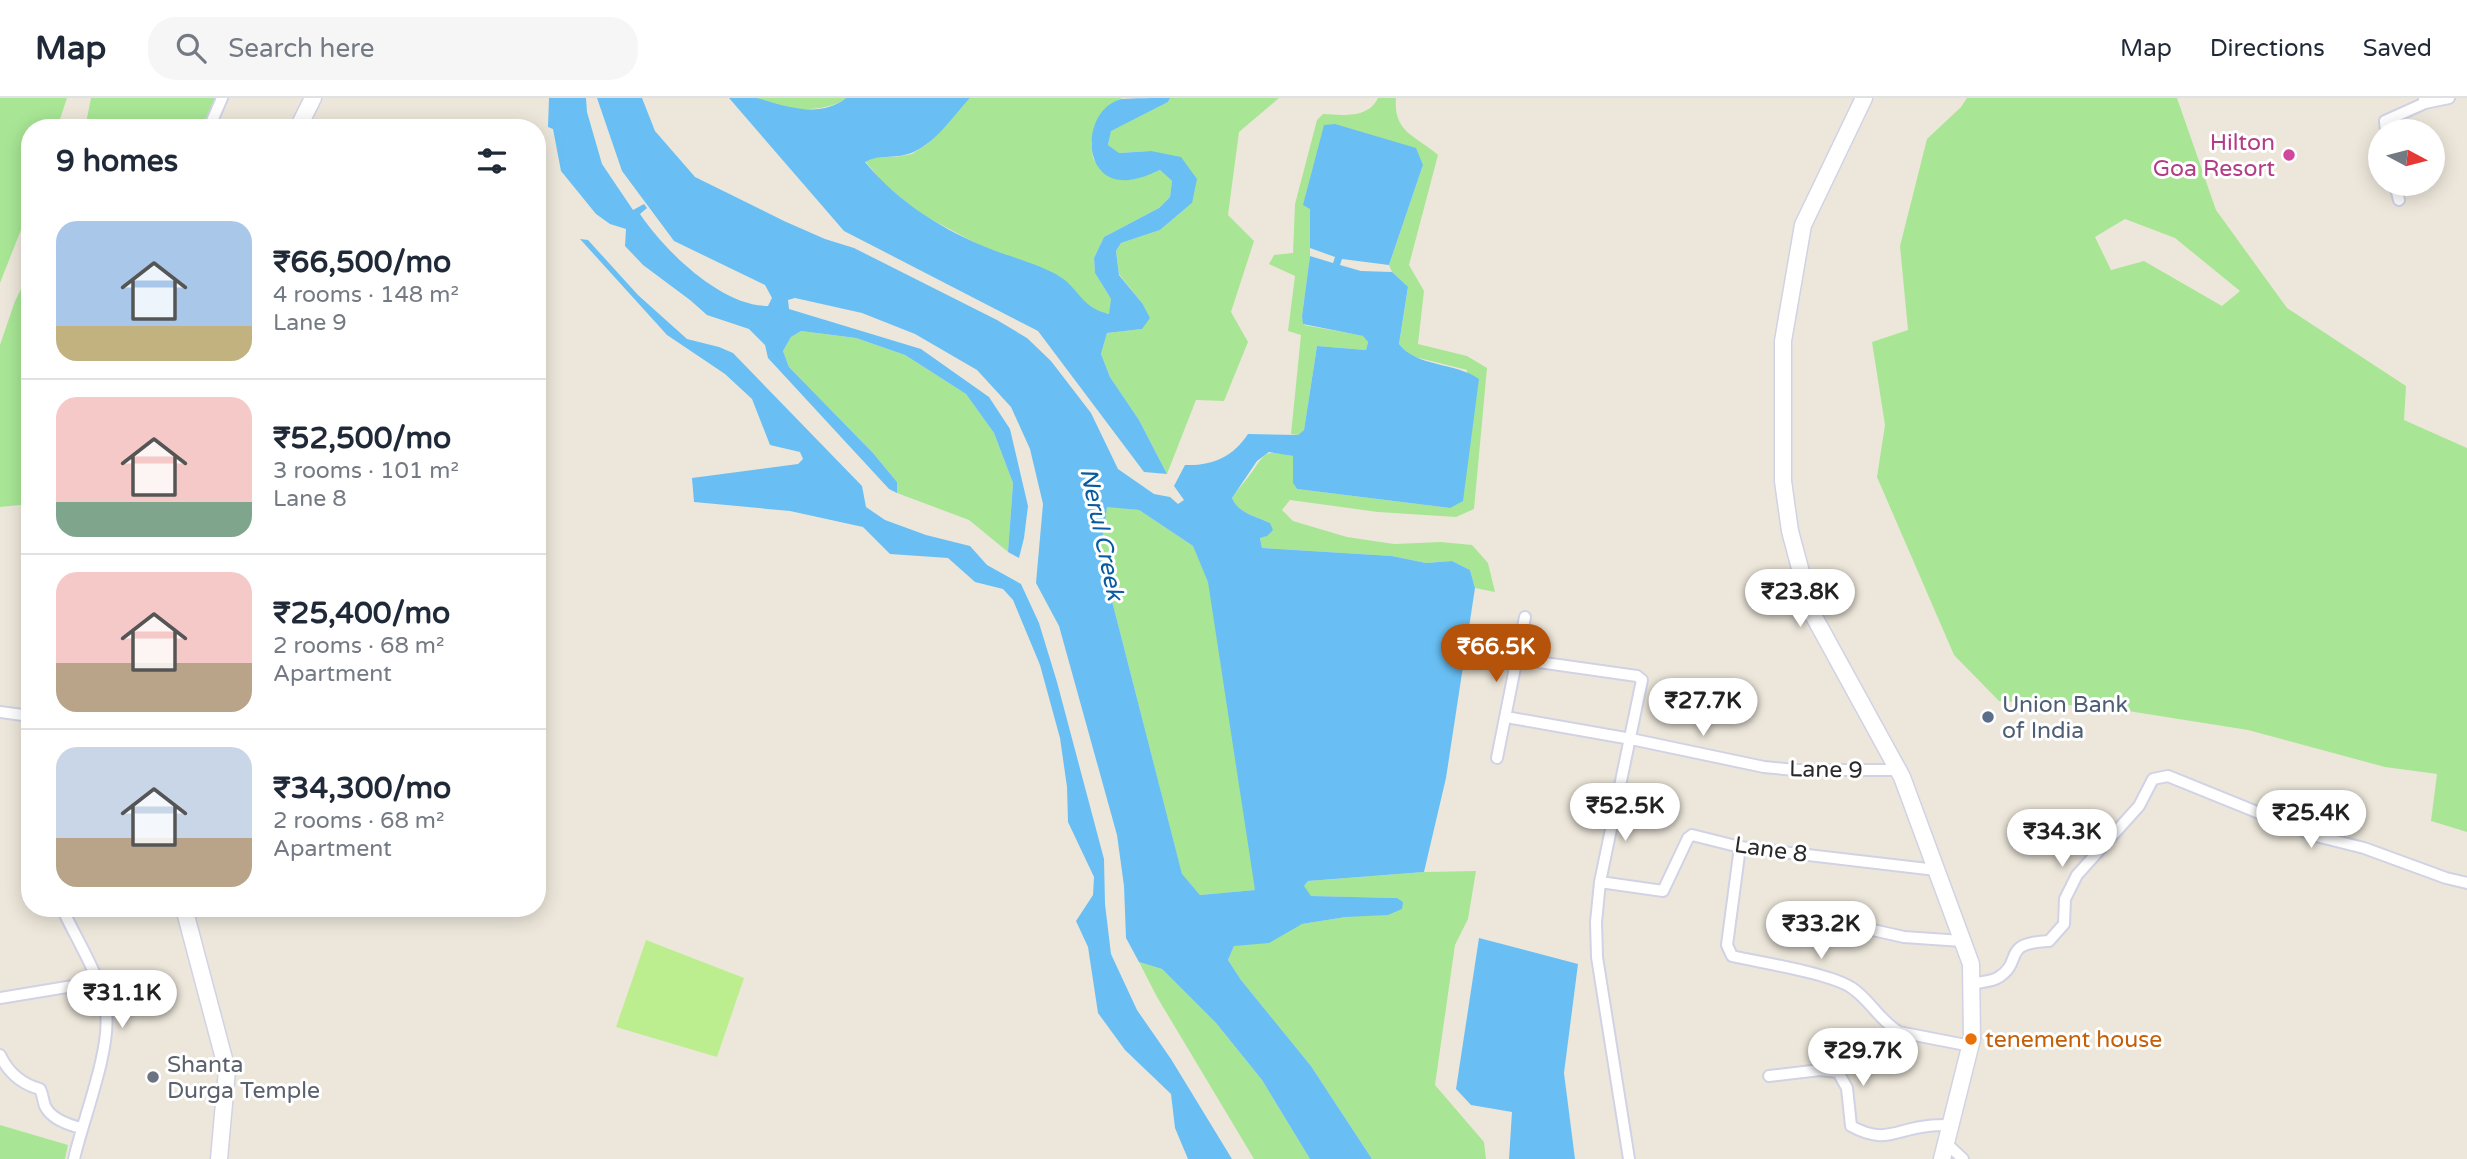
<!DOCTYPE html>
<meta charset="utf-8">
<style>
:root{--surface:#fff;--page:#f6f6f7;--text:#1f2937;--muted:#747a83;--line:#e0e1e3;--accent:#b45309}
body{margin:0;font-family:"Varela Round",sans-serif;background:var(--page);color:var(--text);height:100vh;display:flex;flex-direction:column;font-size:26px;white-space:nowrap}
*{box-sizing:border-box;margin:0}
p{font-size:23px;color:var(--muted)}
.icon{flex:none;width:38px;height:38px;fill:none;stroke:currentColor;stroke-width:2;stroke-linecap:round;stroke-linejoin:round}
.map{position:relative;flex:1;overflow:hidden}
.drawer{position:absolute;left:21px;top:21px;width:525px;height:798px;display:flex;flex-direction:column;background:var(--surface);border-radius:28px;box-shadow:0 4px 18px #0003}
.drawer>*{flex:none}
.needle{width:46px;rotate:97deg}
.fabs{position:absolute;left:2368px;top:21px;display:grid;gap:14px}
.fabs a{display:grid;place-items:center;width:77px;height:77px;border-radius:50%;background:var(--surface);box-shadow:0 4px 18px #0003;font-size:35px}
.price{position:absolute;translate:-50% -60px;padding:0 16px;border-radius:24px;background:#fff;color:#222;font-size:23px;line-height:46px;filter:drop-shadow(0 2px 4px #0008)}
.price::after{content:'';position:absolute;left:50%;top:42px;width:21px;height:16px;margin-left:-10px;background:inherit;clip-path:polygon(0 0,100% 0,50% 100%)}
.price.selected{background:var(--accent);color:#fff}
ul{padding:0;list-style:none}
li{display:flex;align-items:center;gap:21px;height:175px;padding:0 35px}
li+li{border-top:2px solid var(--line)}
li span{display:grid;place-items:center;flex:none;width:196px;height:140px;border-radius:21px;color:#555}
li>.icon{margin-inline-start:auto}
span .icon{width:84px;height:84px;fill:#fffc;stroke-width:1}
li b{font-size:30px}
h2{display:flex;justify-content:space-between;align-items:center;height:84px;padding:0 35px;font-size:30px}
header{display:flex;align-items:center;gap:42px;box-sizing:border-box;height:98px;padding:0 35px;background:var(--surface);border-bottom:2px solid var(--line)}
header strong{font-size:33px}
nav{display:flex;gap:38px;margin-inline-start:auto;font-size:24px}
.search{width:490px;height:63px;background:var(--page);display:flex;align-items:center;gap:18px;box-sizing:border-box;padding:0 24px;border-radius:28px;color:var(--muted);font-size:26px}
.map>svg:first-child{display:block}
</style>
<header>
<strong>Map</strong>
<div class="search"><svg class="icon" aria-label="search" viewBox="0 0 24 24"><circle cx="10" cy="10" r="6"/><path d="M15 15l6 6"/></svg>Search here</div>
<nav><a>Map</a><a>Directions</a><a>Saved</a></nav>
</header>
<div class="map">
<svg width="2467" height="1061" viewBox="0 0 2467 1061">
<rect width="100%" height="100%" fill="#ede7db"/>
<!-- green -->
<path fill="#a8e695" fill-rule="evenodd" d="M 0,0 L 67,0 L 57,30 L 30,30 L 30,109 L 0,185 Z
M 91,0 L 218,0 L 205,30 L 85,30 Z
M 757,0 L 846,0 C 826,16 779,14 757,0 Z
M 970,0 L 1122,0 L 1111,6 L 1091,44 L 1093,60 L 1101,73 L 1130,82 L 1160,72 L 1172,83 L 1170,99 L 1159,110 L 1104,139 L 1094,160 L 1095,175 L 1111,201 L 1110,216 L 1094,213 L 1059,178 L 981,148 L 923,117 L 886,88 L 865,63 L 880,58 L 896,59 L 912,56 L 926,47 Z
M 1170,0 L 1279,0 L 1239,34 L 1228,117 L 1254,143 L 1231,214 L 1248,244 L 1224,303 L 1196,302 L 1167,376 L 1139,322 L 1110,279 L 1101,256 L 1107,235 L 1142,231 L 1142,205 L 1119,176 L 1116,153 L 1121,145 L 1160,132 L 1192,105 L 1151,53 L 1118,55 L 1108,47 L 1111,32 L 1168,4 Z
M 1378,0 L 1396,0 C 1393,35 1417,38 1438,57 L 1409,167 L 1424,193 L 1418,246 L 1467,258 L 1487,270 L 1474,411 L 1456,419 L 1378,414 L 1290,402 L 1282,412 L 1293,423 L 1347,439 L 1394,446 L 1441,444 L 1472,447 L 1488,465 L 1495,494 L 1475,490 L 1470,472 L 1452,463 L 1426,465 L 1392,458 L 1262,450 L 1260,439 L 1270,425 C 1256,418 1239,416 1232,400 C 1237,392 1243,386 1249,378 C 1266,355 1262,351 1293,358 L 1293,384 L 1297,391 L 1450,410 L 1467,272 L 1407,257 L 1399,246 L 1408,190 L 1392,174 L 1389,167 L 1423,67 L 1310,111 L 1310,158 L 1302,218 L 1304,227 L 1364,238 L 1368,244 L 1366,252 L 1317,248 L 1304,332 L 1298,337 L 1291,336 L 1301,237 L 1288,233 L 1295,178 L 1269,166 L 1274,157 L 1293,155 L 1295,106 L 1317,22 L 1323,16 C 1342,17 1368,21 1378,0 Z
M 1967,0 L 2177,0 L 2216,112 L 2287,210 L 2406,288 L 2404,322 L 2467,350 L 2467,734 L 2431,723 L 2437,676 L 2385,669 L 2248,632 L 2103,609 L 1999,603 L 1954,557 L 1877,379 L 1885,327 L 1872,244 L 1908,232 L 1900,148 L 1927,41 L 1961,9 ZM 2125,121 L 2175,140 L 2240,193 L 2222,208 L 2144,163 L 2111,172 L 2095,139 Z
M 30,174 L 30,406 L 0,409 L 0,247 L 15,203 Z
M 801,233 L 856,240 L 905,257 L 966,296 L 994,335 L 1013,385 L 1008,454 L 969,422 L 897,395 L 897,384 L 873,355 L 789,269 L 783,253 L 791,239 Z
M 1106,408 L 1139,412 L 1193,448 L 1209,484 L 1256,792 L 1200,797 L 1182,777 L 1100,456 Z
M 1476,773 L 1468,821 L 1455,847 L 1435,987 L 1484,1044 L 1486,1061 L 1372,1061 L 1311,968 L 1241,882 L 1228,862 L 1234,848 L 1302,826 L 1346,819 L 1397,800 L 1310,798 L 1303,789 L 1308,783 L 1424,774 Z
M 1139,864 L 1162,871 L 1216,925 L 1262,982 L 1310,1061 L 1254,1061 L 1157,899 Z
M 0,1027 L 68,1047 L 65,1061 L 0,1061 Z"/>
<!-- pitch -->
<path fill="#bcee90" d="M 646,842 L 744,880 L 717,959 L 616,929 Z"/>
<!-- water -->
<path fill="#69bff4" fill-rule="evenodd" d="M 549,0 L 586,0 L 587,14 L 602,66 L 633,112 L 644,106 L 647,110 L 640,116 C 665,153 721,208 768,208 L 772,200 L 765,187 L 674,143 L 622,73 L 597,0 L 642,0 L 655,33 L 695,79 L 784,123 L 825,141 L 854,150 L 997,222 L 1027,240 L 1051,263 L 1091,315 L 1118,371 L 1154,396 L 1170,399 L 1178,406 L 1184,402 L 1174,388 L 1185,367 C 1212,368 1233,359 1248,336 L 1298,337 L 1304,332 L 1317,248 L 1366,252 L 1368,244 L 1363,238 L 1303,226 L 1302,218 L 1310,158 L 1333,165 L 1335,159 L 1310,150 L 1310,111 L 1303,107 L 1324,27 L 1335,26 L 1416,50 L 1423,67 L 1389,167 L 1342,161 L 1340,167 L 1361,173 L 1392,174 L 1408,189 L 1399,246 C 1416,269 1455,264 1479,281 L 1463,403 L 1450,410 L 1297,391 L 1293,385 L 1293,358 L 1269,354 L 1257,363 L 1232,400 C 1239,416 1256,418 1270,425 L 1273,432 L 1267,438 L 1260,440 L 1262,450 L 1392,458 L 1426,465 L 1452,463 L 1470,472 L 1475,490 L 1446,680 L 1424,774 L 1308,783 L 1304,788 L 1311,798 L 1397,800 L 1403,804 L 1402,811 L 1388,817 L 1346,819 L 1302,826 L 1269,845 L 1234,848 L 1228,862 L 1241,882 L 1311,968 L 1372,1061 L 1310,1061 L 1262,982 L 1216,925 L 1162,871 L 1139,864 L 1126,840 L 1124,788 L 1117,737 L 1059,528 L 1036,485 L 1043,406 L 1030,351 L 1011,309 L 977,272 L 915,236 L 862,215 L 795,200 L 788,202 L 789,211 L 921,251 L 989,299 L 1010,331 L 1028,408 L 1024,440 L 1019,460 L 1008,454 L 1013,385 L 994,335 L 966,296 L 905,257 L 856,240 L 801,233 L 791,239 L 783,253 L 789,269 L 873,355 L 897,384 L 897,395 L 889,391 L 768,260 L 765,247 L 749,231 L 707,217 L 690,202 L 643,167 L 625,148 L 626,131 L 610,126 L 596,116 L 561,73 L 553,31 L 548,29 ZM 1107,409 L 1139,412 L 1193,448 L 1208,484 L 1255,792 L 1200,797 L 1182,776 L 1100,456 Z
M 729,0 C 737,0 749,0 757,0 C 785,8 820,21 846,0 L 970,0 C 953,18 933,49 908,56 C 892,61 880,56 865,64 C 899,105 944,133 993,152 C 1012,159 1043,168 1059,178 C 1080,191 1080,209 1109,216 L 1111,201 L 1095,175 L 1094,160 L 1104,139 L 1159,110 L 1170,99 L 1172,83 L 1160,72 C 1151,76 1139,81 1129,82 C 1080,87 1081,12 1121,1 C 1135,0 1155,0 1170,0 L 1168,4 L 1111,33 L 1108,47 L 1119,55 L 1151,53 L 1181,59 L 1197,81 L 1192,105 L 1160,132 L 1121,145 L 1116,153 L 1119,177 L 1142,205 L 1150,220 L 1142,231 L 1107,235 L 1101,256 L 1110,279 L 1139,322 L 1167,376 L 1144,374 L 1038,233 L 844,133 Z
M 580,141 L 588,142 L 638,197 L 687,241 L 719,249 L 733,255 L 862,388 L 866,409 L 885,422 L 926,437 L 970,448 L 987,467 L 1021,486 L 1039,525 L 1057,584 L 1104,761 L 1105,806 L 1111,856 L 1137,912 L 1171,961 L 1232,1061 L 1188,1061 L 1175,1030 L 1171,996 L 1125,952 L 1098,915 L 1088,849 L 1076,823 L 1093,797 L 1094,779 L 1068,724 L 1067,689 L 1060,640 L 1040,567 L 1013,502 L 1003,491 L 975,484 L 948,460 L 890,456 L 863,429 L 790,413 L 694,404 L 692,380 L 798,366 L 803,361 L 800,354 L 770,347 L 752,301 L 725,276 L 667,237 Z
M 1479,840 L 1578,866 L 1564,975 L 1575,1061 L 1509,1061 L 1512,1014 L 1471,1007 L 1456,991 Z"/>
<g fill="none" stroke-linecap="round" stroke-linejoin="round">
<!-- minor casing -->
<g stroke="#d1d2e4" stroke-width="14">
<path id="minor" d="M 2424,1 L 2425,5 L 2449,0
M 209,30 L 222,0
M 2386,33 L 2385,23 L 2425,5
M 2395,86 L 2399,102
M 1517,561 L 1637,578 L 1642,582 L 1600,784 L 1596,824 L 1597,859 L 1629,1061
M 0,614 L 30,618
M 1506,619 L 1631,641 L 1764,669 L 1795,672 L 1898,672
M 1497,660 L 1525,519
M 1740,749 L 1727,847 L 1732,858 C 1762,865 1830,875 1852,890 C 1870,902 1880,923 1899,934 L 1971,948
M 1600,784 L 1663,793 L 1688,740 L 1692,737 L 1740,749 L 1936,772
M 62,810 C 77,843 101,878 106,914 C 111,952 83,1021 74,1061
M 1840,810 L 1864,830 L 1904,839 L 1962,843
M 1971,886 C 1979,884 1992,884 1999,879 C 2024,863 2000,845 2049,843 L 2064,826 L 2065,801 L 2077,777 L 2139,708 L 2153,681 L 2168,678 L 2316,738 L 2364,750 L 2446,780 L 2467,785
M 0,900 L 97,884
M 0,957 C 8,974 21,986 40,991 C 43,997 43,1003 45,1008 C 51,1021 69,1027 81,1030
M 1769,978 L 1820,972 L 1838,974 L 1847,990 L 1851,1028 C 1885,1047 1896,1031 1928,1028 C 1935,1027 1943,1027 1951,1027
M 1946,1045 L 1963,1061"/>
</g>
<!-- secondary casing -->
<g stroke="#d1d2e4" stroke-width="19">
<path id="secondary" d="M 1864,0 L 1803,127 L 1783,243 L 1783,383 L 1790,433 L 1812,515 L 1902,679 L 1971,866 L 1972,941 L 1942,1061
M 298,30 L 313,0
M 184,810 L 227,972 L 219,1061"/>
</g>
<!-- minor -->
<use href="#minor" stroke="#fff" stroke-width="10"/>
<!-- secondary -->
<use href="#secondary" stroke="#fff" stroke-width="16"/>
</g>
<!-- markers -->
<circle fill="#d1479c" stroke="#fff" stroke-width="2.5" cx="2289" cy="57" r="7"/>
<circle fill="#5c6f8a" stroke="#fff" stroke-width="2.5" cx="1988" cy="619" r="7"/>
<circle fill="#e8710a" stroke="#fff" stroke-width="2.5" cx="1971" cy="941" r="7"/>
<circle fill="#6b7280" stroke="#fff" stroke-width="2.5" cx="153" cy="979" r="7"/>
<g text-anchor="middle" stroke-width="6" stroke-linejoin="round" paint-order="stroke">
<!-- hotel labels -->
<g font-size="23" fill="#b23c85" stroke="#fff" text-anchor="end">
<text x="2275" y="52">Hilton<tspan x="2275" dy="26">Goa Resort</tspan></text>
</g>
<!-- service labels -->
<g font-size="23" fill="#4e5e75" stroke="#fff" text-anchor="start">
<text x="2002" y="614">Union Bank<tspan x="2002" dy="26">of India</tspan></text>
</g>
<!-- street labels -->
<g font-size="23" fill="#2a2a2a" stroke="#fff">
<text transform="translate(1826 671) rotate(1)" y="8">Lane 9</text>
<text transform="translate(1771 751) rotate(8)" y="8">Lane 8</text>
</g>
<!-- food labels -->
<g font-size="23" fill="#c56008" stroke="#fff" text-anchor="start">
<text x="1985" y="949">tenement house</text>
</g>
<!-- worship labels -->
<g font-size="23" fill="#5b616d" stroke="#fff" text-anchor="start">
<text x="167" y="974">Shanta<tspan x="167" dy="26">Durga Temple</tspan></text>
</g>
<!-- water labels -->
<g font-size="24" font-style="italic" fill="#075ba1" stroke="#fff">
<text transform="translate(1102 436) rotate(78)" y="8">Nerul Creek</text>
</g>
</g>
</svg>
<div class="fabs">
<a><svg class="needle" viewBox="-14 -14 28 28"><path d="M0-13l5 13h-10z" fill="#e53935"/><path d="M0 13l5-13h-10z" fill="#747a83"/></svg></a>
</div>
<b class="price" style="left:1800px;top:531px">₹23.8K</b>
<b class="price selected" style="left:1496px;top:586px">₹66.5K</b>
<b class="price" style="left:1703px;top:640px">₹27.7K</b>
<b class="price" style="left:1625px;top:745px">₹52.5K</b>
<b class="price" style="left:2311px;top:752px">₹25.4K</b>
<b class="price" style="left:2062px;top:771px">₹34.3K</b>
<b class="price" style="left:1821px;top:863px">₹33.2K</b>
<b class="price" style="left:122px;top:932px">₹31.1K</b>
<b class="price" style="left:1863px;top:990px">₹29.7K</b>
<section class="drawer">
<h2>9 homes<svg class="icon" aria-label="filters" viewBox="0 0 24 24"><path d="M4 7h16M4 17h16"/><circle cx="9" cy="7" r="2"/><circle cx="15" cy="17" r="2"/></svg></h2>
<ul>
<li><span style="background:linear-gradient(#a9c7e8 75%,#c2b280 0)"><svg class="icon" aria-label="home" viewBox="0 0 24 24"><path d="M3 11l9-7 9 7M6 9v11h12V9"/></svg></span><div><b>₹66,500/mo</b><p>4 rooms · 148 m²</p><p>Lane 9</p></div></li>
<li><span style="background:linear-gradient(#f6c9c9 75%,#7fa58c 0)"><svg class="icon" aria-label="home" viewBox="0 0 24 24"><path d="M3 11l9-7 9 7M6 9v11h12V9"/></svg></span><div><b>₹52,500/mo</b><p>3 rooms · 101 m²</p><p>Lane 8</p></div></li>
<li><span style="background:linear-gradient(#f6c9c9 65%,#b9a48a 0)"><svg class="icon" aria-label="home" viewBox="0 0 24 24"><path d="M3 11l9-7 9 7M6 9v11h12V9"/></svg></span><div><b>₹25,400/mo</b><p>2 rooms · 68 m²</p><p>Apartment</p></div></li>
<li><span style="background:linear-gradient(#c9d6e8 65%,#b9a48a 0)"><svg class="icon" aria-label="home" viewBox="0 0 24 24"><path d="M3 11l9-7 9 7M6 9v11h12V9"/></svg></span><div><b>₹34,300/mo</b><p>2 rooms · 68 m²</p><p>Apartment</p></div></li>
</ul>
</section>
</div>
